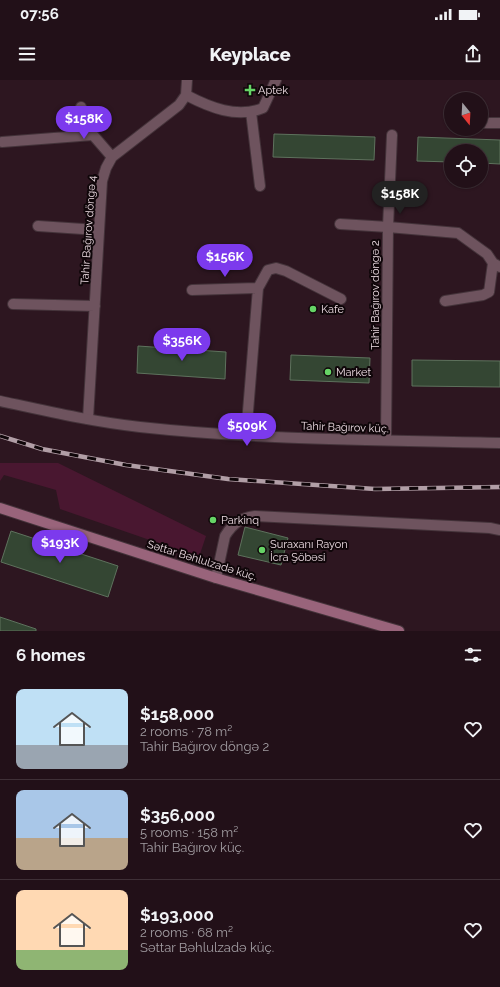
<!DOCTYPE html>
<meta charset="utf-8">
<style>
:root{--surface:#221018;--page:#2a1921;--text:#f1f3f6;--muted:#a29da2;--line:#3f3037;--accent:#7c3aed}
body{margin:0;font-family:Raleway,sans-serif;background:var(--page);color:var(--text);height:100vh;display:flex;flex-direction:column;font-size:15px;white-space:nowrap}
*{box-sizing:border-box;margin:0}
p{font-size:13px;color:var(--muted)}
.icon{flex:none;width:22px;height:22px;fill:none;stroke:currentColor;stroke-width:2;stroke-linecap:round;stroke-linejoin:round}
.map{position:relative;height:551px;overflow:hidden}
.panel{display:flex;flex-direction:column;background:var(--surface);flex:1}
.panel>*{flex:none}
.needle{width:26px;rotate:162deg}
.buttons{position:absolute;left:444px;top:12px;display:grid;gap:8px}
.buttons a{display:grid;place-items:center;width:44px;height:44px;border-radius:50%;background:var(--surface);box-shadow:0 1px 3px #0004,0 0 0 1px var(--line);font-size:20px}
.price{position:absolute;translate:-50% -34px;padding:0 9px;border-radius:14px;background:var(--accent);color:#fff;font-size:13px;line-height:26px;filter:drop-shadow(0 1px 2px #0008)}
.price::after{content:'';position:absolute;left:50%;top:24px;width:12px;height:9px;margin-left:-6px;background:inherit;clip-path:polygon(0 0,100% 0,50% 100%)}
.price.on{background:#222;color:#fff}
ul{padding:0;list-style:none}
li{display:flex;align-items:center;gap:12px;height:100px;padding:0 16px}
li+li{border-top:1px solid var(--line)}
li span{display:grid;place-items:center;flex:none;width:112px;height:80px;border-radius:8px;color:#555}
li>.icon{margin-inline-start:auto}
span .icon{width:48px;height:48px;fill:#fffc;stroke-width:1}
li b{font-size:17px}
h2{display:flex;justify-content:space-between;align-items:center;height:48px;padding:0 16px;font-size:17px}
.status{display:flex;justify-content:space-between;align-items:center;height:28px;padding:0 20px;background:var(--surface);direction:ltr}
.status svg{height:11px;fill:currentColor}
header{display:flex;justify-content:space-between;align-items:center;height:52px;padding:0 16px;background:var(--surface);font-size:18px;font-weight:800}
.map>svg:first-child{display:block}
</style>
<div class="status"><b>07:56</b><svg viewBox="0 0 49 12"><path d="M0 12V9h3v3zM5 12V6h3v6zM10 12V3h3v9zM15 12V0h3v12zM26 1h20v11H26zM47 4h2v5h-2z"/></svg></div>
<header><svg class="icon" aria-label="menu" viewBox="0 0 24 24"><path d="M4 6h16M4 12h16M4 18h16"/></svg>Keyplace<svg class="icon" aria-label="share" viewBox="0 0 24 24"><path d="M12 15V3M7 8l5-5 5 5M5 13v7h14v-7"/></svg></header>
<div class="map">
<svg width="500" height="551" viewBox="0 0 500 551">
<rect width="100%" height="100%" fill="#2d1620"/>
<!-- green -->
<path fill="#491730" d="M 0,383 L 58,383 L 206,456 L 199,477 L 60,429 L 56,410 L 4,395 L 0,401 Z"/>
<!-- building -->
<path fill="#344633" stroke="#5e725d" d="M 274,54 L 375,57 L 374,80 L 273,77 Z
M 418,57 L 500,60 L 500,84 L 481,83 L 481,71 L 451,71 L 451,82 L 417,81 Z
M 138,266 L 226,272 L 225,299 L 137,293 Z
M 291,275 L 370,278 L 369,303 L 290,300 Z
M 412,280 L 500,281 L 500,307 L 412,306 Z
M 245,447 L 288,458 L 281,485 L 238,475 Z
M 11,451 L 118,486 L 108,517 L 1,482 Z
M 0,537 L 36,549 L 36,551 L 0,551 Z"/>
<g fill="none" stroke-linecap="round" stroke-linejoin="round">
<!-- minor casing -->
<g stroke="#44333a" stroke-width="12">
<path id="minor" d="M 186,15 C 209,27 237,39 263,28 L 276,0
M 81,27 L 93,55 L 112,77
M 251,32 L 260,106
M 481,43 L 500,43
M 2,62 L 93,55
M 340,144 L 388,147 L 392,55
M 38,146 L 98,150
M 192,210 L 258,208
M 445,221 L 483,215 L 489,212 L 493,183
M 13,224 L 95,226
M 88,339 L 102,101 L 106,88 L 112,77 L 179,25 L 186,15 L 187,0
M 246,356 L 258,208 L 268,190 L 276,188 L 286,191 L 341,219
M 386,360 L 388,147 L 458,153 L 487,174 L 493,183 L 500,187
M 216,498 L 225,456 C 233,443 241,438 255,436 L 490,448 L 500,450"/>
</g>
<!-- tertiary casing -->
<g stroke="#44333a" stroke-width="12">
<path id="tertiary" d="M 0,321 C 46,331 93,342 140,347 C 259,360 380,360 500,363"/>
</g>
<!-- secondary casing -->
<g stroke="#44333a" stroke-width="12">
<path id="secondary" d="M 0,428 L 216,498 L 399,551"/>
</g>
<!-- minor -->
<use href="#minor" stroke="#6e535e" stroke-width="10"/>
<!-- tertiary -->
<use href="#tertiary" stroke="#6e535e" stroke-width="10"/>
<!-- secondary -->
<use href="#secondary" stroke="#99647b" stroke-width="10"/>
<!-- rail casing -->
<g stroke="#b19ea6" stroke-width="4.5">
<path id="rail" d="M 0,356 L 42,369 L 126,385 L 228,399 L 375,409 L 500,407"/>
</g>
<!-- rail -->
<use href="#rail" stroke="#0f0609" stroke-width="3" stroke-dasharray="9" stroke-linecap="butt"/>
</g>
<!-- markers -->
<g fill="#66d466" stroke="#0f0609" stroke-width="1.5">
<path d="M248 4h4v4h4v4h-4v4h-4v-4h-4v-4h4z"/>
<circle cx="313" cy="229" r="4"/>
<circle cx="328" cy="292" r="4"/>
<circle cx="213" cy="440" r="4"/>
<circle cx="262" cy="470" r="4"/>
</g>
<g text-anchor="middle" stroke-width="4" stroke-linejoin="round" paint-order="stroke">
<!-- poi labels -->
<g font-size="11" fill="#ecdbe2" stroke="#0f0609" text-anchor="start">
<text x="258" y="14">Aptek</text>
<text x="321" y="233">Kafe</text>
<text x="336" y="296">Market</text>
<text x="221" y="444">Parkinq</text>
<text x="270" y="468">Suraxanı Rayon<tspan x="270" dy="13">İcra Şöbəsi</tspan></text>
</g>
<!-- street labels -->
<g font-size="11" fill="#ecdbe2" stroke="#0f0609">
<text transform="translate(88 150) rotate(-86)" y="4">Tahir Bağırov döngə 4</text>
<text transform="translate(375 215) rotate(-90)" y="4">Tahir Bağırov döngə 2</text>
<text transform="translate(345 347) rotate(2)" y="4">Tahir Bağırov küç.</text>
<text transform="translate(202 480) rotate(17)" y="4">Səttar Bəhlulzadə küç.</text>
</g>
</g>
</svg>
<div class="buttons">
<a><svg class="needle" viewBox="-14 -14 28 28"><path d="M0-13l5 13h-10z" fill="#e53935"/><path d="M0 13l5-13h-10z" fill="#a29da2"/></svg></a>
<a><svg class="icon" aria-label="locate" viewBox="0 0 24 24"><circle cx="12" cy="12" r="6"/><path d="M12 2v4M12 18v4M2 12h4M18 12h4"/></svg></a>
</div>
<b class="price" style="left:84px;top:60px">$158K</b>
<b class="price on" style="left:400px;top:135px">$158K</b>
<b class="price" style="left:225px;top:198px">$156K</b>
<b class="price" style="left:182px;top:282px">$356K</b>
<b class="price" style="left:247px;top:367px">$509K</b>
<b class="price" style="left:60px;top:484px">$193K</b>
</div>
<section class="panel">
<h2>6 homes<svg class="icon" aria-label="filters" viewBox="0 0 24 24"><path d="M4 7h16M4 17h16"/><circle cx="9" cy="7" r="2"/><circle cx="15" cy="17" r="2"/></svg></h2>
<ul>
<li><span style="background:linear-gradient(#bfe0f5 70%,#9aa5b1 0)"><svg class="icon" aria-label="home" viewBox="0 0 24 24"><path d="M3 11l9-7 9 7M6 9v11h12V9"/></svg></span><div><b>$158,000</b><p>2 rooms · 78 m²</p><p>Tahir Bağırov döngə 2</p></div><svg class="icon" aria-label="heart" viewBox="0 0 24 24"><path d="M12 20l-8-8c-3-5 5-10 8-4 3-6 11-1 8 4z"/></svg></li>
<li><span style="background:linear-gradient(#a9c7e8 60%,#b9a48a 0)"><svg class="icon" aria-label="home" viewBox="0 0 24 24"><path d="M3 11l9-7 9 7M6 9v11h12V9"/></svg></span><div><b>$356,000</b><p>5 rooms · 158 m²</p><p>Tahir Bağırov küç.</p></div><svg class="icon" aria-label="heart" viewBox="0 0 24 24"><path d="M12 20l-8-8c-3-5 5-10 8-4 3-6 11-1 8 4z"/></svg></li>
<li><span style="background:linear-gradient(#ffd9b3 75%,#8fb573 0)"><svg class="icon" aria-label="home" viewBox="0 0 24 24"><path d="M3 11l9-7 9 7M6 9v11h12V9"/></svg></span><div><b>$193,000</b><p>2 rooms · 68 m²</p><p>Səttar Bəhlulzadə küç.</p></div><svg class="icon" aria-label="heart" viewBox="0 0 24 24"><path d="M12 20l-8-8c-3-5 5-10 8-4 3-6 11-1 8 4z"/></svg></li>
</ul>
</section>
